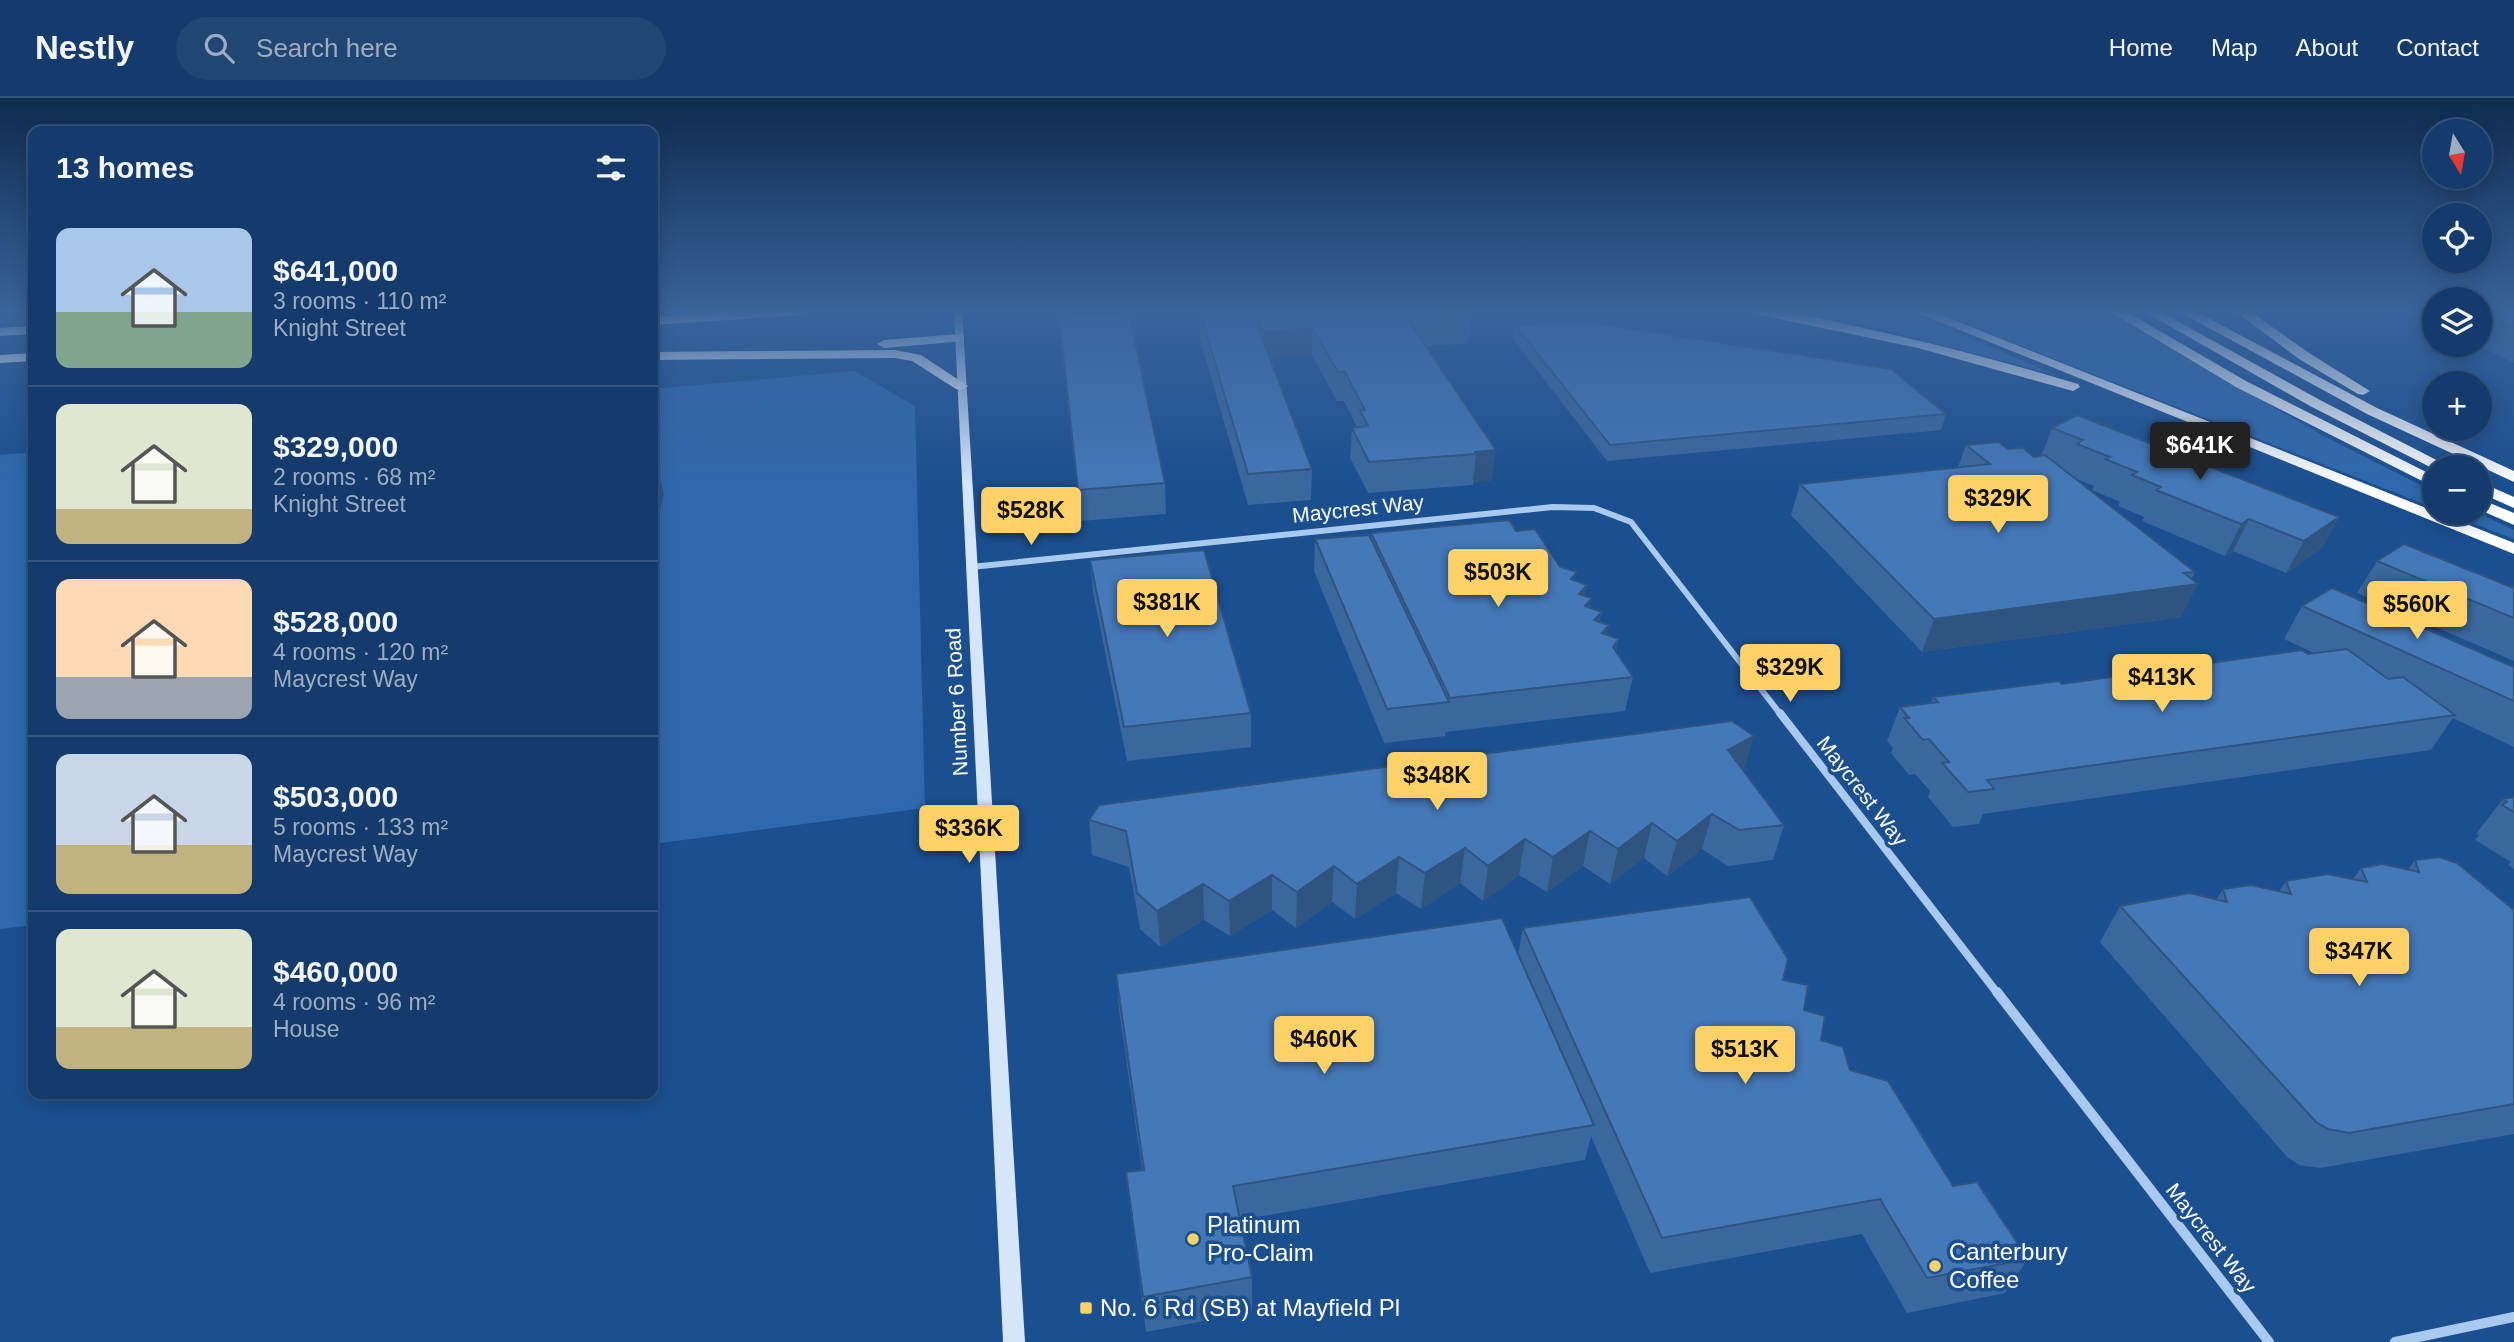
<!DOCTYPE html>
<meta charset="utf-8">
<style>
:root{--surface:#143b6b;--page:#214673;--text:#f1f3f6;--muted:#9dadc1;--line:#33557e;--accent:#ffd166}
body{margin:0;font-family:Helvetica,sans-serif;background:var(--page);color:var(--text);height:100vh;display:flex;flex-direction:column;font-size:26px;white-space:nowrap}
*{box-sizing:border-box;margin:0}
p{font-size:23px;color:var(--muted)}
.icon{flex:none;width:38px;height:38px;fill:none;stroke:currentColor;stroke-width:2;stroke-linecap:round;stroke-linejoin:round}
.map{position:relative;flex:1;overflow:hidden}
.details{position:absolute;left:28px;top:28px;width:630px;height:973px;display:flex;flex-direction:column;background:var(--surface);border-radius:14px;box-shadow:0 4px 18px #0003,0 0 0 2px var(--line)}
.details>*{flex:none}
.needle{width:46px;rotate:169deg}
.fabs{position:absolute;left:2422px;top:21px;display:grid;gap:14px}
.fabs a{display:grid;place-items:center;width:70px;height:70px;border-radius:50%;background:var(--surface);box-shadow:0 4px 18px #0003,0 0 0 2px var(--line);font-size:35px}
.price{position:absolute;translate:-50% -60px;padding:0 16px;border-radius:7px;background:var(--accent);color:#111;font-size:23px;line-height:46px;filter:drop-shadow(0 2px 4px #0008)}
.price::after{content:'';position:absolute;left:50%;top:42px;width:21px;height:16px;margin-left:-10px;background:inherit;clip-path:polygon(0 0,100% 0,50% 100%)}
.price.on{background:#222;color:#fff}
ul{padding:0;list-style:none}
li{display:flex;align-items:center;gap:21px;height:175px;padding:0 28px}
li+li{border-top:2px solid var(--line)}
li span{display:grid;place-items:center;flex:none;width:196px;height:140px;border-radius:14px;color:#555}
li>.icon{margin-inline-start:auto}
span .icon{width:84px;height:84px;fill:#fffc;stroke-width:1}
li b{font-size:30px}
h2{display:flex;justify-content:space-between;align-items:center;height:84px;padding:0 28px;font-size:30px}
header{display:flex;align-items:center;gap:42px;box-sizing:border-box;height:98px;padding:0 35px;background:var(--surface);border-bottom:2px solid var(--line)}
header strong{font-size:33px}
nav{display:flex;gap:38px;margin-inline-start:auto;font-size:24px}
.search{width:490px;height:63px;background:var(--page);display:flex;align-items:center;gap:18px;box-sizing:border-box;padding:0 24px;border-radius:38px;color:var(--muted);font-size:26px}
.map>svg:first-child{display:block}
</style>
<header>
<strong>Nestly</strong>
<div class="search"><svg class="icon" aria-label="search" viewBox="0 0 24 24"><circle cx="10" cy="10" r="6"/><path d="M15 15l6 6"/></svg>Search here</div>
<nav><a>Home</a><a>Map</a><a>About</a><a>Contact</a></nav>
</header>
<div class="map">
<svg width="2514" height="1244" viewBox="0 0 2514 1244">
<rect width="100%" height="100%" fill="#1b4f8f"/>
<!-- green -->
<path fill="#2e69ad" d="M 1795,213 L 1906,213 L 2056,277 L 1878,230 Z
M 1933,213 L 2107,213 L 2322,337 L 2434,394 L 2434,410 Z
M 854,273 L 915,308 L 925,710 L 653,746 L 653,291 Z
M 33,354 L 33,827 L 0,831 L 0,357 Z
M 2446,415 L 2478,415 L 2514,432 L 2514,441 Z"/>
<g fill="none" stroke-linecap="round" stroke-linejoin="round">
<!-- minor-far2 -->
<path stroke="#a9c9ee" stroke-width="6" d="M 971,469 L 1553,409 L 1594,410 L 1631,424 L 1781,617"/>
<!-- minor-far1 -->
<path stroke="#a9c9ee" stroke-width="8" d="M 1780,615 L 1998,896"/>
<!-- minor -->
<path stroke="#a9c9ee" stroke-width="10" d="M 1997,894 L 2269,1244
M 2395,1244 L 2514,1219"/>
<!-- secondary -->
<path fill="#d6e6fa" fill-rule="evenodd" d="M 954,213 L 962,213 L 1025,1244 L 1003,1244 Z"/>
<!-- motorway -->
<path fill="#fff" fill-rule="evenodd" d="M 745,213 L 807,213 L 800,217 L 653,227 L 653,219 Z
M 1753,213 C 1789,211 1825,222 1859,229 C 1933,245 2006,264 2078,286 L 2080,289 L 2073,293 L 1918,250 L 1760,217 Z
M 1913,213 L 1931,213 L 2514,445 L 2514,456 Z
M 2109,213 L 2125,213 L 2246,283 L 2434,378 L 2434,389 L 2236,289 Z
M 2143,213 L 2159,213 L 2320,302 L 2450,369 L 2434,369 L 2434,371 L 2310,308 Z
M 2178,213 L 2195,213 L 2377,310 L 2514,373 L 2514,384 L 2367,316 Z
M 2235,213 L 2250,213 L 2309,255 L 2370,293 L 2363,297 L 2358,296 L 2299,261 Z
M 33,228 L 33,236 L 0,238 L 0,230 Z
M 959,236 L 964,237 L 964,243 L 884,250 L 877,246 L 884,242 Z
M 895,252 L 921,257 L 968,288 L 961,292 L 956,291 L 912,263 L 895,260 L 653,262 L 653,254 Z
M 33,255 L 33,263 L 0,265 L 0,257 Z
M 2480,384 L 2514,399 L 2514,410 L 2480,395 Z
M 2480,401 L 2514,415 L 2514,427 L 2480,412 Z"/>
</g>
<!-- wall -->
<path fill="#3a679d" d="M 1254,213 L 1467,213 L 1471,217 L 1468,245 L 1426,248 L 1492,382 L 1473,385 L 1473,387 L 1368,395 L 1350,360 L 1352,330 L 1357,329 L 1344,303 L 1337,303 L 1312,257 L 1270,261 L 1312,371 L 1311,402 L 1248,407 L 1200,241 L 1200,214 L 1254,218 Z
M 2410,213 L 2434,213 L 2434,225 Z
M 2480,213 L 2514,213 L 2514,265 L 2478,247 L 2480,247 Z
M 1515,227 L 1946,316 L 1941,332 L 1607,363 L 1513,241 Z
M 1061,247 L 1165,385 L 1166,416 L 1081,423 Z
M 2052,330 L 2339,419 L 2322,450 L 2286,475 L 2233,453 L 2225,458 L 2142,423 L 2144,419 L 2118,408 L 2120,404 L 2092,392 L 2094,388 L 2074,380 L 2195,474 L 2191,481 L 2181,519 L 1922,554 L 1791,417 L 1800,386 L 1958,369 L 1966,347 L 2008,351 L 2034,359 L 2041,358 Z
M 1516,433 L 1576,483 L 1587,487 L 1585,498 L 1590,510 L 1633,579 L 1625,613 L 1446,634 L 1446,633 L 1445,638 L 1384,645 L 1314,473 L 1315,441 L 1371,441 L 1371,435 Z
M 1090,462 L 1251,615 L 1251,649 L 1127,663 L 1093,494 Z
M 2377,463 L 2514,490 L 2514,563 L 2357,495 Z
M 2302,508 L 2514,569 L 2514,649 L 2453,620 L 2431,652 L 1983,716 L 1979,726 L 1953,729 L 1928,699 L 1930,693 L 1915,676 L 1909,677 L 1891,655 L 1893,650 L 1887,643 L 1900,609 L 1931,605 L 1933,599 L 2062,586 L 2314,555 L 2284,541 Z
M 1744,673 L 1784,727 L 1773,762 L 1728,768 L 1702,751 L 1667,778 L 1644,760 L 1610,786 L 1583,768 L 1547,794 L 1519,777 L 1483,803 L 1460,785 L 1421,811 L 1396,795 L 1355,821 L 1332,804 L 1296,830 L 1272,812 L 1230,838 L 1204,822 L 1160,849 L 1140,831 L 1129,769 L 1092,757 L 1089,722 Z
M 2514,699 L 2514,771 L 2508,767 L 2511,764 L 2475,742 L 2479,737 L 2476,736 L 2503,701 Z
M 2415,762 L 2514,812 L 2514,1036 L 2320,1070 L 2299,1067 L 2287,1059 L 2100,844 L 2120,808 L 2216,802 L 2223,791 L 2279,793 L 2286,783 L 2353,781 L 2361,770 L 2408,772 Z
M 1523,830 L 1783,882 L 1804,912 L 1821,942 L 1850,972 L 1953,1088 L 2028,1161 L 2005,1195 L 1907,1215 L 1862,1136 L 1650,1175 L 1591,1038 L 1585,1062 L 1240,1122 L 1252,1179 L 1252,1214 L 1146,1234 L 1126,1074 L 1142,1072 L 1119,912 L 1116,876 L 1518,856 Z"/>
<!-- shaded-wall -->
<path fill="#305480" d="M 1312,230 L 1312,257 L 1264,262 L 1264,234 Z
M 1496,352 L 1492,382 L 1473,385 L 1476,356 L 1475,354 Z
M 655,365 L 664,396 L 653,438 L 653,372 Z
M 2339,419 L 2322,450 L 2286,475 L 2304,443 Z
M 2249,421 L 2233,453 L 2225,458 L 2241,426 Z
M 2198,486 L 2181,519 L 1922,554 L 1934,521 Z
M 1587,487 L 1581,520 L 1579,496 Z
M 1592,500 L 1586,533 L 1585,508 Z
M 1602,514 L 1596,547 L 1594,522 Z
M 1609,527 L 1602,561 L 1602,535 Z
M 1619,541 L 1612,575 L 1606,582 L 1613,549 Z
M 1754,638 L 1744,673 L 1728,652 Z
M 1712,716 L 1702,751 L 1667,778 L 1677,743 Z
M 1652,725 L 1644,760 L 1610,786 L 1618,751 Z
M 1590,733 L 1583,768 L 1547,794 L 1553,759 Z
M 1525,741 L 1519,777 L 1483,803 L 1488,768 Z
M 1465,750 L 1460,785 L 1421,811 L 1425,775 Z
M 1399,759 L 1396,795 L 1355,821 L 1357,786 Z
M 1334,768 L 1332,804 L 1296,830 L 1297,794 Z
M 1272,777 L 1272,812 L 1230,838 L 1229,803 Z
M 1203,786 L 1204,822 L 1160,849 L 1157,813 Z"/>
<!-- building -->
<path fill="#4478b7" stroke="#305480" stroke-width="2" d="M 1217,213 L 1252,213 L 1312,371 L 1248,376 L 1200,214 Z
M 1256,213 L 1467,213 L 1471,217 L 1408,222 L 1496,352 L 1475,354 L 1476,356 L 1369,364 L 1352,330 L 1368,328 L 1360,312 L 1365,312 L 1345,274 L 1338,274 L 1312,230 L 1264,234 Z
M 2480,213 L 2514,213 L 2514,229 Z
M 1129,215 L 1165,385 L 1078,392 L 1059,219 Z
M 1581,223 L 1891,271 L 1946,316 L 1610,347 L 1515,227 Z
M 2077,317 L 2339,419 L 2304,443 L 2249,421 L 2241,426 L 2156,392 L 2161,389 L 2132,377 L 2137,374 L 2105,361 L 2110,359 L 2077,346 L 2083,342 L 2052,330 Z
M 1999,344 L 2008,351 L 2023,350 L 2034,359 L 2045,357 L 2195,474 L 2184,475 L 2198,486 L 1934,521 L 1800,386 L 1990,366 L 1966,347 Z
M 1509,422 L 1516,433 L 1535,431 L 1560,469 L 1577,474 L 1571,481 L 1587,487 L 1579,496 L 1592,500 L 1585,508 L 1602,514 L 1594,522 L 1609,527 L 1602,535 L 1619,541 L 1613,549 L 1633,579 L 1450,600 L 1371,435 Z
M 1369,437 L 1449,604 L 1387,611 L 1315,441 Z
M 2404,446 L 2514,490 L 2514,520 L 2377,463 Z
M 1204,452 L 1251,615 L 1124,629 L 1090,462 Z
M 2332,490 L 2514,569 L 2514,603 L 2302,508 Z
M 2347,551 L 2388,581 L 2403,579 L 2455,617 L 1987,682 L 1994,691 L 1968,694 L 1942,665 L 1949,664 L 1929,641 L 1923,642 L 1904,620 L 1909,620 L 1900,609 L 1938,604 L 1933,599 L 2059,583 L 2062,586 L 2302,552 L 2308,556 Z
M 1732,623 L 1754,638 L 1728,652 L 1784,727 L 1739,732 L 1712,716 L 1677,743 L 1652,725 L 1618,751 L 1590,733 L 1553,759 L 1525,741 L 1488,768 L 1465,750 L 1425,775 L 1399,759 L 1357,786 L 1334,768 L 1297,794 L 1272,777 L 1229,803 L 1203,786 L 1157,813 L 1137,795 L 1126,733 L 1089,722 L 1099,707 Z
M 2514,699 L 2514,714 L 2502,707 L 2507,704 L 2503,701 Z
M 2439,759 L 2457,765 L 2514,812 L 2514,1006 L 2349,1035 L 2328,1031 L 2316,1024 L 2120,808 L 2190,795 L 2227,804 L 2223,791 L 2251,787 L 2291,796 L 2286,783 L 2327,776 L 2367,784 L 2361,770 L 2382,766 L 2419,774 L 2415,762 Z
M 1750,799 L 1788,861 L 1783,882 L 1808,887 L 1804,912 L 1825,918 L 1821,942 L 1843,949 L 1850,972 L 1888,983 L 1953,1088 L 1977,1084 L 2028,1161 L 1927,1180 L 1880,1101 L 1662,1140 L 1523,830 Z
M 1502,820 L 1594,1027 L 1233,1088 L 1252,1179 L 1143,1199 L 1126,1074 L 1144,1072 L 1116,876 Z"/>
<!-- sky -->
<linearGradient id="sky" x2="0" y2="1"><stop stop-color="#0f2b4f"/><stop offset="0.55" stop-color="#39639b"/><stop offset="1" stop-color="#39639b" stop-opacity="0"/></linearGradient>
<rect width="2514" height="387" fill="url(#sky)"/>
<!-- markers -->
<g fill="#ffd166" stroke="#1b4f8f" stroke-width="2.5">
<circle cx="1193" cy="1141" r="7"/>
<circle cx="1935" cy="1168" r="7"/>
<rect x="1079" y="1203" width="14" height="14" rx="3.5"/>
</g>
<g text-anchor="middle" stroke-width="7" stroke-linejoin="round" paint-order="stroke">
<!-- street labels -->
<g font-size="21" fill="#fff" stroke="#1b4f8f">
<text transform="translate(1358 411) rotate(-6)" y="7">Maycrest Way</text>
<text transform="translate(957 604) rotate(-93)" y="7">Number 6 Road</text>
<text transform="translate(1862 693) rotate(52)" y="7">Maycrest Way</text>
<text transform="translate(2211 1140) rotate(52)" y="7">Maycrest Way</text>
</g>
<!-- near-poi labels -->
<g font-size="24" fill="#fff" stroke="#1b4f8f" text-anchor="start">
<text x="1207" y="1135">Platinum<tspan x="1207" dy="28">Pro-Claim</tspan></text>
<text x="1949" y="1162">Canterbury<tspan x="1949" dy="28">Coffee</tspan></text>
<text x="1100" y="1218">No. 6 Rd (SB) at Mayfield Pl</text>
</g>
</g>
</svg>
<div class="fabs">
<a><svg class="needle" viewBox="-14 -14 28 28"><path d="M0-13l5 13h-10z" fill="#e53935"/><path d="M0 13l5-13h-10z" fill="#9dadc1"/></svg></a>
<a><svg class="icon" aria-label="locate" viewBox="0 0 24 24"><circle cx="12" cy="12" r="6"/><path d="M12 2v4M12 18v4M2 12h4M18 12h4"/></svg></a>
<a><svg class="icon" aria-label="layers" viewBox="0 0 24 24"><path d="M12 4l9 5-9 5-9-5zM3 14l9 5 9-5"/></svg></a>
<a>+</a>
<a>−</a>
</div>
<b class="price on" style="left:2200px;top:384px">$641K</b>
<b class="price" style="left:1998px;top:437px">$329K</b>
<b class="price" style="left:1031px;top:449px">$528K</b>
<b class="price" style="left:1498px;top:511px">$503K</b>
<b class="price" style="left:1167px;top:541px">$381K</b>
<b class="price" style="left:2417px;top:543px">$560K</b>
<b class="price" style="left:1790px;top:606px">$329K</b>
<b class="price" style="left:2162px;top:616px">$413K</b>
<b class="price" style="left:1437px;top:714px">$348K</b>
<b class="price" style="left:969px;top:767px">$336K</b>
<b class="price" style="left:2359px;top:890px">$347K</b>
<b class="price" style="left:1324px;top:978px">$460K</b>
<b class="price" style="left:1745px;top:988px">$513K</b>
<section class="details">
<h2>13 homes<svg class="icon" aria-label="filters" viewBox="0 0 24 24"><path d="M4 7h16M4 17h16"/><circle cx="9" cy="7" r="2"/><circle cx="15" cy="17" r="2"/></svg></h2>
<ul>
<li><span style="background:linear-gradient(#a9c7e8 60%,#7fa58c 0)"><svg class="icon" aria-label="home" viewBox="0 0 24 24"><path d="M3 11l9-7 9 7M6 9v11h12V9"/></svg></span><div><b>$641,000</b><p>3 rooms · 110 m²</p><p>Knight Street</p></div></li>
<li><span style="background:linear-gradient(#dfe7d0 75%,#c2b280 0)"><svg class="icon" aria-label="home" viewBox="0 0 24 24"><path d="M3 11l9-7 9 7M6 9v11h12V9"/></svg></span><div><b>$329,000</b><p>2 rooms · 68 m²</p><p>Knight Street</p></div></li>
<li><span style="background:linear-gradient(#ffd9b3 70%,#9aa5b1 0)"><svg class="icon" aria-label="home" viewBox="0 0 24 24"><path d="M3 11l9-7 9 7M6 9v11h12V9"/></svg></span><div><b>$528,000</b><p>4 rooms · 120 m²</p><p>Maycrest Way</p></div></li>
<li><span style="background:linear-gradient(#c9d6e8 65%,#c2b280 0)"><svg class="icon" aria-label="home" viewBox="0 0 24 24"><path d="M3 11l9-7 9 7M6 9v11h12V9"/></svg></span><div><b>$503,000</b><p>5 rooms · 133 m²</p><p>Maycrest Way</p></div></li>
<li><span style="background:linear-gradient(#dfe7d0 70%,#c2b280 0)"><svg class="icon" aria-label="home" viewBox="0 0 24 24"><path d="M3 11l9-7 9 7M6 9v11h12V9"/></svg></span><div><b>$460,000</b><p>4 rooms · 96 m²</p><p>House</p></div></li>
</ul>
</section>
</div>
